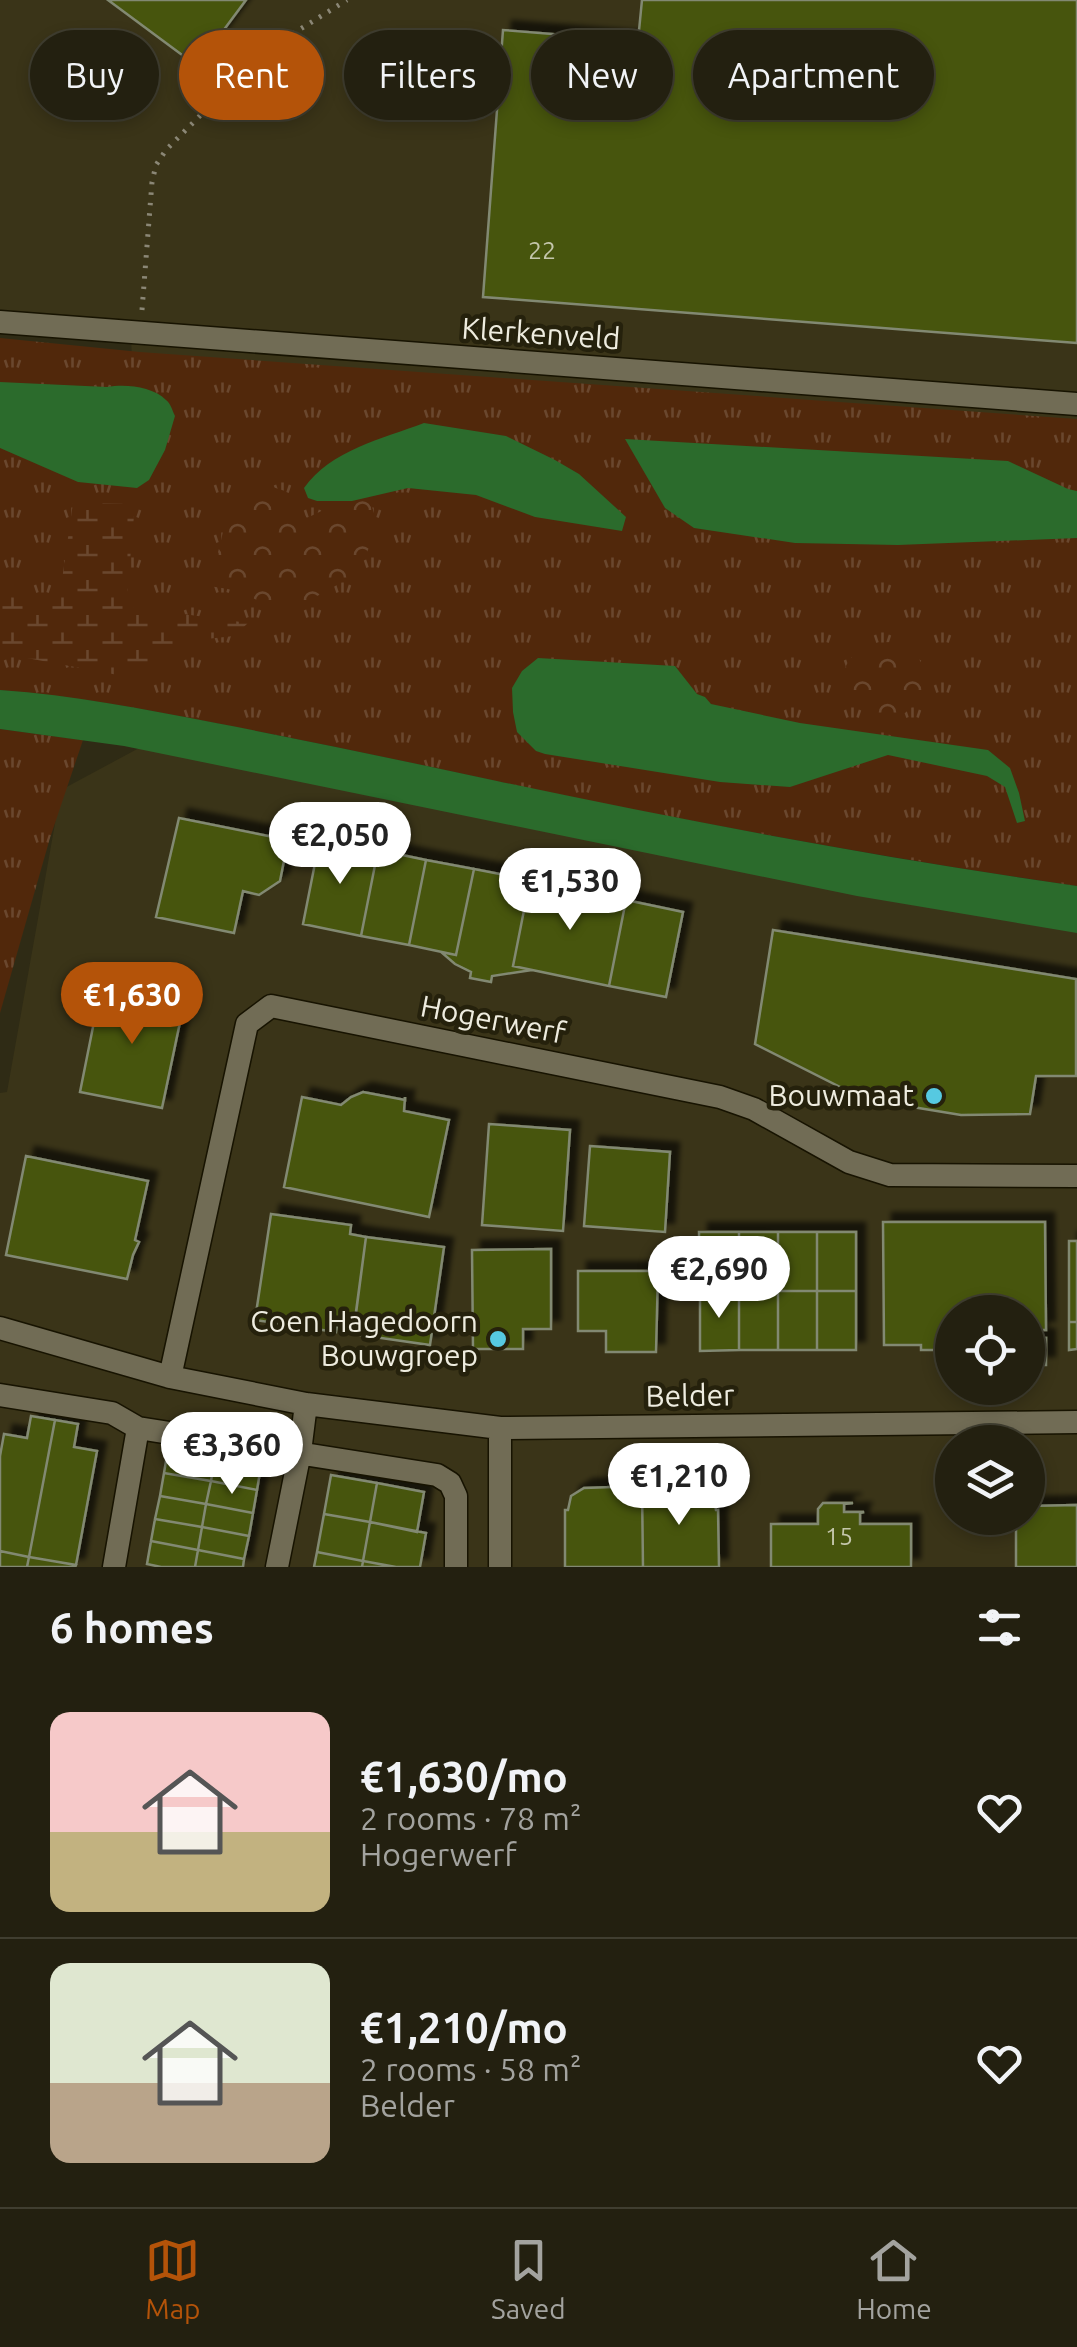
<!DOCTYPE html>
<meta charset="utf-8">
<style>
:root{--surface:#232010;--page:#2b2819;--text:#f1f3f6;--muted:#a3a39f;--line:#403e30;--accent:#b45309}
body{margin:0;font-family:Ubuntu,sans-serif;background:var(--page);color:var(--text);height:100vh;display:flex;flex-direction:column;font-size:38px;white-space:nowrap}
*{box-sizing:border-box;margin:0}
p{font-size:32px;color:var(--muted)}
.icon{flex:none;width:55px;height:55px;fill:none;stroke:currentColor;stroke-width:2;stroke-linecap:round;stroke-linejoin:round}
.map{position:relative;height:1567px;overflow:hidden}
.panel{display:flex;flex-direction:column;background:var(--surface);flex:1}
.panel>*{flex:none}
.banner{position:absolute;left:30px;top:30px;width:1018px;height:90px;display:flex;gap:20px}
.tools{position:absolute;left:935px;top:1295px;display:grid;gap:20px}
.tools a{display:grid;place-items:center;width:110px;height:110px;border-radius:50%;background:var(--surface);box-shadow:0 5px 15px #0003,0 0 0 2px var(--line);font-size:50px}
.price{position:absolute;translate:-50% -85px;padding:0 22px;border-radius:35px;background:#fff;color:#222;font-size:32px;line-height:65px;filter:drop-shadow(0 2px 5px #0008)}
.price::after{content:'';position:absolute;left:50%;top:60px;width:30px;height:22px;margin-left:-15px;background:inherit;clip-path:polygon(0 0,100% 0,50% 100%)}
.price.selected{background:var(--accent);color:#fff}
ul{padding:0;list-style:none}
li{display:flex;align-items:center;gap:30px;height:250px;padding:0 50px}
li+li{border-top:2px solid var(--line)}
li span{display:grid;place-items:center;flex:none;width:280px;height:200px;border-radius:20px;color:#555}
li>.icon{margin-inline-start:auto}
span .icon{width:120px;height:120px;fill:#fffc;stroke-width:1}
li b{font-size:42px}
h2{display:flex;justify-content:space-between;align-items:center;height:120px;padding:0 50px;font-size:42px}
.pill{padding:0 35px;border-radius:45px;background:var(--surface);box-shadow:0 5px 15px #0003,0 0 0 2px var(--line);font-size:35px;line-height:90px}
.pill.selected{background:var(--accent);color:#fff}
.dock{display:flex;justify-content:space-around;align-items:center;height:140px;border-top:2px solid var(--line);background:var(--surface);font-size:28px;color:var(--muted)}
.dock a{display:grid;justify-items:center;gap:5px}
.dock .selected{color:var(--accent)}
.map>svg:first-child{display:block}
</style>
<div class="map">
<svg width="1077" height="1567" viewBox="0 0 1077 1567">
<defs>
<pattern id="grass-tufts" width="24" height="20" patternUnits="userSpaceOnUse" patternTransform="scale(2.5)"><rect width="24" height="20" fill="#51280b"/><path d="M3 7l-1-3M5 7V3M7 7l1-3M15 17l-1-3M17 17v-4M19 17l1-3" fill="none" stroke="#6a472e"/></pattern>
<pattern id="forest-crowns" width="20" height="18" patternUnits="userSpaceOnUse" patternTransform="scale(2.5)"><rect width="20" height="18" fill="#51280b"/><path d="M2 6a3 3 0 1 1 6 0M12 15a3 3 0 1 1 6 0" fill="none" stroke="#6a472e"/></pattern>
<pattern id="wetland-marsh" width="20" height="14" patternUnits="userSpaceOnUse" patternTransform="scale(2.5)"><rect width="20" height="14" fill="#51280b"/><path d="M1 5h8M5 5V1M11 12h8M15 12V8" fill="none" stroke="#6a472e"/></pattern>
<filter id="shadow"><feDropShadow dx="9" dy="-9" stdDeviation="2.5" flood-color="#0009"/></filter>
</defs>
<rect width="100%" height="100%" fill="#2f2b15"/>
<!-- built -->
<path fill="#3a3418" fill-rule="evenodd" d="M 0,0 L 1077,0 L 1077,886 L 111,703 L 0,690 L 137,476 L 131,337 L 0,324 Z
M 141,747 L 1077,926 L 1077,1567 L 0,1567 L 0,1093 L 7,1092 L 61,790 ZM 952,1312 L 1028,1312 L 1028,1388 L 952,1388 ZM 952,1442 L 1028,1442 L 1028,1518 L 952,1518 Z"/>
<!-- grass -->
<path fill="url(#grass-tufts)" d="M 0,338 L 140,352 L 1077,419 L 1077,886 C 885,858 694,823 505,783 C 414,763 322,744 231,726 C 154,711 78,696 0,690 Z
M 0,729 L 83,740 L 50,838 L 0,1013 Z"/>
<!-- forest -->
<path fill="url(#forest-crowns)" d="M 260,483 L 285,491 L 307,518 L 342,501 L 369,497 L 378,526 L 365,557 L 350,577 L 327,591 L 295,607 L 279,608 L 228,589 L 209,586 C 207,569 213,571 217,556 C 227,523 223,499 260,483 Z
M 890,642 L 919,659 L 930,678 L 923,697 L 905,713 L 879,715 L 862,710 L 842,684 C 844,654 862,646 890,642 Z"/>
<!-- wetland -->
<path fill="url(#wetland-marsh)" d="M 73,503 L 135,504 L 126,606 L 248,623 L 234,636 L 197,640 L 134,678 L 0,653 L 0,596 L 59,601 Z"/>
<!-- water -->
<path fill="#2b6b2c" d="M 0,382 L 107,387 C 125,384 152,386 166,400 C 171,404 172,410 175,416 L 165,450 L 149,480 L 137,488 L 78,482 L 0,448 Z
M 424,423 L 506,436 L 555,460 L 579,474 L 626,517 L 622,531 L 535,517 L 476,495 L 408,488 L 352,501 L 317,501 L 308,498 L 304,488 C 331,450 382,439 424,423 Z
M 625,439 L 1008,461 L 1068,489 L 1077,491 L 1077,538 L 898,545 L 795,543 L 694,528 L 665,508 Z
M 538,658 L 675,666 L 697,694 L 705,697 L 711,704 L 800,723 L 988,750 L 1010,768 L 1019,793 L 1025,821 L 1017,823 L 1005,787 L 987,776 L 888,755 L 790,787 L 720,782 L 545,754 L 536,751 L 517,732 L 513,712 L 512,688 L 522,671 Z
M 0,690 C 73,695 144,709 216,723 C 310,741 404,761 497,781 C 689,822 883,858 1077,886 L 1077,933 L 857,896 L 124,746 L 0,729 Z"/>
<!-- building -->
<path fill="#46550e" stroke="#828972" stroke-width="2.5" filter="url(#shadow)" d="M 108,0 L 246,0 L 197,66 Z
M 642,0 L 1077,0 L 1077,343 L 483,297 L 503,30 L 638,41 Z
M 179,818 L 288,840 L 280,881 L 259,895 L 243,891 L 234,933 L 156,917 Z
M 320,838 L 378,850 L 361,936 L 303,924 Z
M 378,850 L 426,860 L 409,945 L 361,936 Z
M 426,860 L 474,869 L 456,955 L 409,945 Z
M 474,869 L 530,880 L 513,966 L 532,970 L 492,976 L 491,982 L 470,978 L 471,972 L 455,964 L 441,952 L 456,955 Z
M 530,880 L 626,900 L 609,986 L 513,966 Z
M 626,900 L 683,912 L 666,997 L 609,986 Z
M 773,930 L 1076,979 L 1076,1076 L 1036,1076 L 1030,1114 L 961,1115 L 864,1099 L 755,1044 Z
M 101,987 L 184,1003 L 162,1108 L 80,1092 Z
M 363,1092 L 405,1100 L 405,1097 L 404,1111 L 449,1120 L 429,1217 L 284,1187 L 302,1097 L 341,1105 L 351,1097 Z
M 489,1124 L 570,1130 L 563,1231 L 482,1225 Z
M 590,1146 L 670,1152 L 665,1232 L 584,1226 Z
M 26,1156 L 148,1181 L 135,1240 L 139,1242 L 133,1255 L 127,1279 L 6,1255 Z
M 271,1214 L 351,1225 L 350,1234 L 366,1237 L 355,1321 L 338,1319 L 336,1332 L 255,1320 Z
M 883,1222 L 1045,1222 L 1046,1330 L 1038,1330 L 1038,1338 L 1046,1338 L 1046,1365 L 1028,1365 L 1028,1312 L 952,1312 L 952,1350 L 921,1350 L 921,1345 L 884,1345 Z
M 699,1232 L 739,1232 L 739,1292 L 700,1292 Z
M 739,1232 L 778,1232 L 778,1291 L 739,1292 Z
M 778,1232 L 817,1232 L 817,1291 L 778,1291 Z
M 817,1232 L 856,1232 L 856,1291 L 817,1291 Z
M 366,1237 L 444,1247 L 430,1345 L 353,1334 Z
M 1069,1241 L 1077,1241 L 1077,1322 L 1069,1322 Z
M 551,1249 L 551,1329 L 523,1329 L 523,1349 L 473,1349 L 472,1250 Z
M 578,1271 L 658,1271 L 656,1352 L 606,1352 L 606,1331 L 578,1331 Z
M 778,1291 L 778,1350 L 739,1350 L 739,1292 Z
M 778,1291 L 817,1291 L 817,1350 L 778,1350 Z
M 817,1291 L 856,1291 L 856,1350 L 817,1350 Z
M 700,1292 L 739,1292 L 739,1350 L 700,1351 Z
M 1069,1322 L 1077,1322 L 1077,1349 L 1069,1350 Z
M 31,1416 L 55,1420 L 29,1557 L 0,1551 L 0,1456 L 4,1434 L 27,1438 Z
M 55,1420 L 78,1424 L 74,1447 L 97,1451 L 76,1565 L 29,1557 Z
M 168,1449 L 215,1458 L 211,1481 L 164,1473 Z
M 215,1458 L 261,1466 L 257,1490 L 211,1481 Z
M 164,1473 L 211,1481 L 206,1504 L 160,1496 Z
M 331,1475 L 377,1483 L 370,1522 L 324,1514 Z
M 211,1481 L 257,1490 L 253,1513 L 206,1504 Z
M 377,1483 L 424,1492 L 417,1532 L 370,1522 Z
M 642,1486 L 643,1567 L 565,1567 L 565,1510 L 568,1510 L 571,1496 L 584,1488 Z
M 642,1486 L 697,1487 L 710,1493 L 714,1499 L 716,1510 L 718,1510 L 719,1567 L 643,1567 Z
M 160,1496 L 206,1504 L 202,1527 L 155,1519 Z
M 823,1503 L 853,1503 L 844,1504 L 844,1512 L 864,1512 L 860,1513 L 860,1524 L 911,1524 L 911,1567 L 771,1567 L 771,1524 L 818,1524 L 818,1509 Z
M 206,1504 L 253,1513 L 249,1536 L 202,1527 Z
M 1077,1505 L 1077,1567 L 1016,1567 L 1016,1518 L 1028,1518 L 1028,1506 Z
M 324,1514 L 370,1522 L 363,1561 L 317,1552 Z
M 155,1519 L 202,1527 L 198,1550 L 151,1541 Z
M 370,1522 L 426,1533 L 420,1567 L 396,1567 L 363,1561 Z
M 202,1527 L 249,1536 L 244,1559 L 198,1550 Z
M 151,1541 L 198,1550 L 195,1567 L 161,1567 L 147,1564 Z
M 198,1550 L 244,1559 L 243,1567 L 195,1567 Z
M 0,1551 L 29,1557 L 27,1567 L 0,1567 Z
M 317,1552 L 363,1561 L 362,1567 L 314,1567 Z
M 29,1557 L 76,1565 L 75,1567 L 27,1567 Z
M 363,1561 L 396,1567 L 362,1567 Z"/>
<g fill="none" stroke-linecap="round" stroke-linejoin="round">
<!-- street casing -->
<g stroke="#171301" stroke-width="25">
<path id="street" d="M 0,322 L 1077,404
M 0,1328 L 170,1377 L 306,1404 L 500,1428 L 1077,1422
M 170,1377 L 247,1024 L 271,1006 L 720,1097 L 754,1109 L 849,1162 L 890,1175 L 1077,1176
M 0,1395 L 112,1413 L 138,1428 L 437,1475 L 450,1483 L 456,1496 L 456,1567
M 500,1428 L 500,1567
M 114,1567 L 138,1428
M 277,1567 L 300,1452 L 306,1404"/>
</g>
<!-- path -->
<path stroke="#8b8776" stroke-width="5" stroke-dasharray="2.5 8" stroke-linecap="butt" d="M 142,310 L 152,182 L 156,165 L 166,150 L 250,65 L 281,41 L 347,0"/>
<!-- street -->
<use href="#street" stroke="#716c55" stroke-width="22"/>
</g>
<!-- markers -->
<g fill="#56c9e1" stroke="#25210c" stroke-width="4">
<circle cx="934" cy="1096" r="10"/>
<circle cx="498" cy="1339" r="10"/>
</g>
<g text-anchor="middle" stroke-width="9" stroke-linejoin="round" paint-order="stroke">
<!-- number labels -->
<g font-size="25" fill="#c4c6ab">
<text x="542" y="259">22</text>
<text x="839" y="1545">15</text>
</g>
<!-- street labels -->
<g font-size="30" fill="#eeecdf" stroke="#25210c">
<text transform="translate(541 334) rotate(4)" y="10">Klerkenveld</text>
<text transform="translate(493 1020) rotate(11)" y="10">Hogerwerf</text>
<text transform="translate(690 1396) rotate(-1)" y="10">Belder</text>
</g>
<!-- poi labels -->
<g font-size="30" fill="#eeecdf" stroke="#25210c" text-anchor="end">
<text x="914" y="1106">Bouwmaat</text>
<text x="478" y="1332">Coen Hagedoorn<tspan x="478" dy="34">Bouwgroep</tspan></text>
</g>
</g>
</svg>
<div class="tools">
<a><svg class="icon" aria-label="locate" viewBox="0 0 24 24"><circle cx="12" cy="12" r="6"/><path d="M12 2v4M12 18v4M2 12h4M18 12h4"/></svg></a>
<a><svg class="icon" aria-label="layers" viewBox="0 0 24 24"><path d="M12 4l9 5-9 5-9-5zM3 14l9 5 9-5"/></svg></a>
</div>
<b class="price" style="left:340px;top:887px">€2,050</b>
<b class="price" style="left:570px;top:933px">€1,530</b>
<b class="price selected" style="left:132px;top:1047px">€1,630</b>
<b class="price" style="left:719px;top:1321px">€2,690</b>
<b class="price" style="left:232px;top:1497px">€3,360</b>
<b class="price" style="left:679px;top:1528px">€1,210</b>
<div class="banner">
<a class="pill">Buy</a>
<a class="pill selected">Rent</a>
<a class="pill">Filters</a>
<a class="pill">New</a>
<a class="pill">Apartment</a>
</div>
</div>
<section class="panel">
<h2>6 homes<svg class="icon" aria-label="filters" viewBox="0 0 24 24"><path d="M4 7h16M4 17h16"/><circle cx="9" cy="7" r="2"/><circle cx="15" cy="17" r="2"/></svg></h2>
<ul>
<li><span style="background:linear-gradient(#f6c9c9 60%,#c2b280 0)"><svg class="icon" aria-label="home" viewBox="0 0 24 24"><path d="M3 11l9-7 9 7M6 9v11h12V9"/></svg></span><div><b>€1,630/mo</b><p>2 rooms · 78 m²</p><p>Hogerwerf</p></div><svg class="icon" aria-label="heart" viewBox="0 0 24 24"><path d="M12 20l-8-8c-3-5 5-10 8-4 3-6 11-1 8 4z"/></svg></li>
<li><span style="background:linear-gradient(#dfe7d0 60%,#b9a48a 0)"><svg class="icon" aria-label="home" viewBox="0 0 24 24"><path d="M3 11l9-7 9 7M6 9v11h12V9"/></svg></span><div><b>€1,210/mo</b><p>2 rooms · 58 m²</p><p>Belder</p></div><svg class="icon" aria-label="heart" viewBox="0 0 24 24"><path d="M12 20l-8-8c-3-5 5-10 8-4 3-6 11-1 8 4z"/></svg></li>
</ul>
</section>
<nav class="dock">
<a class="selected"><svg class="icon" aria-label="map" viewBox="0 0 24 24"><path d="M3 6l6-2 6 2 6-2v14l-6 2-6-2-6 2zM9 4v14M15 6v14"/></svg>Map</a>
<a><svg class="icon" aria-label="saved" viewBox="0 0 24 24"><path d="M7 4h10v16l-5-4-5 4z"/></svg>Saved</a>
<a><svg class="icon" aria-label="home" viewBox="0 0 24 24"><path d="M3 11l9-7 9 7M6 9v11h12V9"/></svg>Home</a>
</nav>
